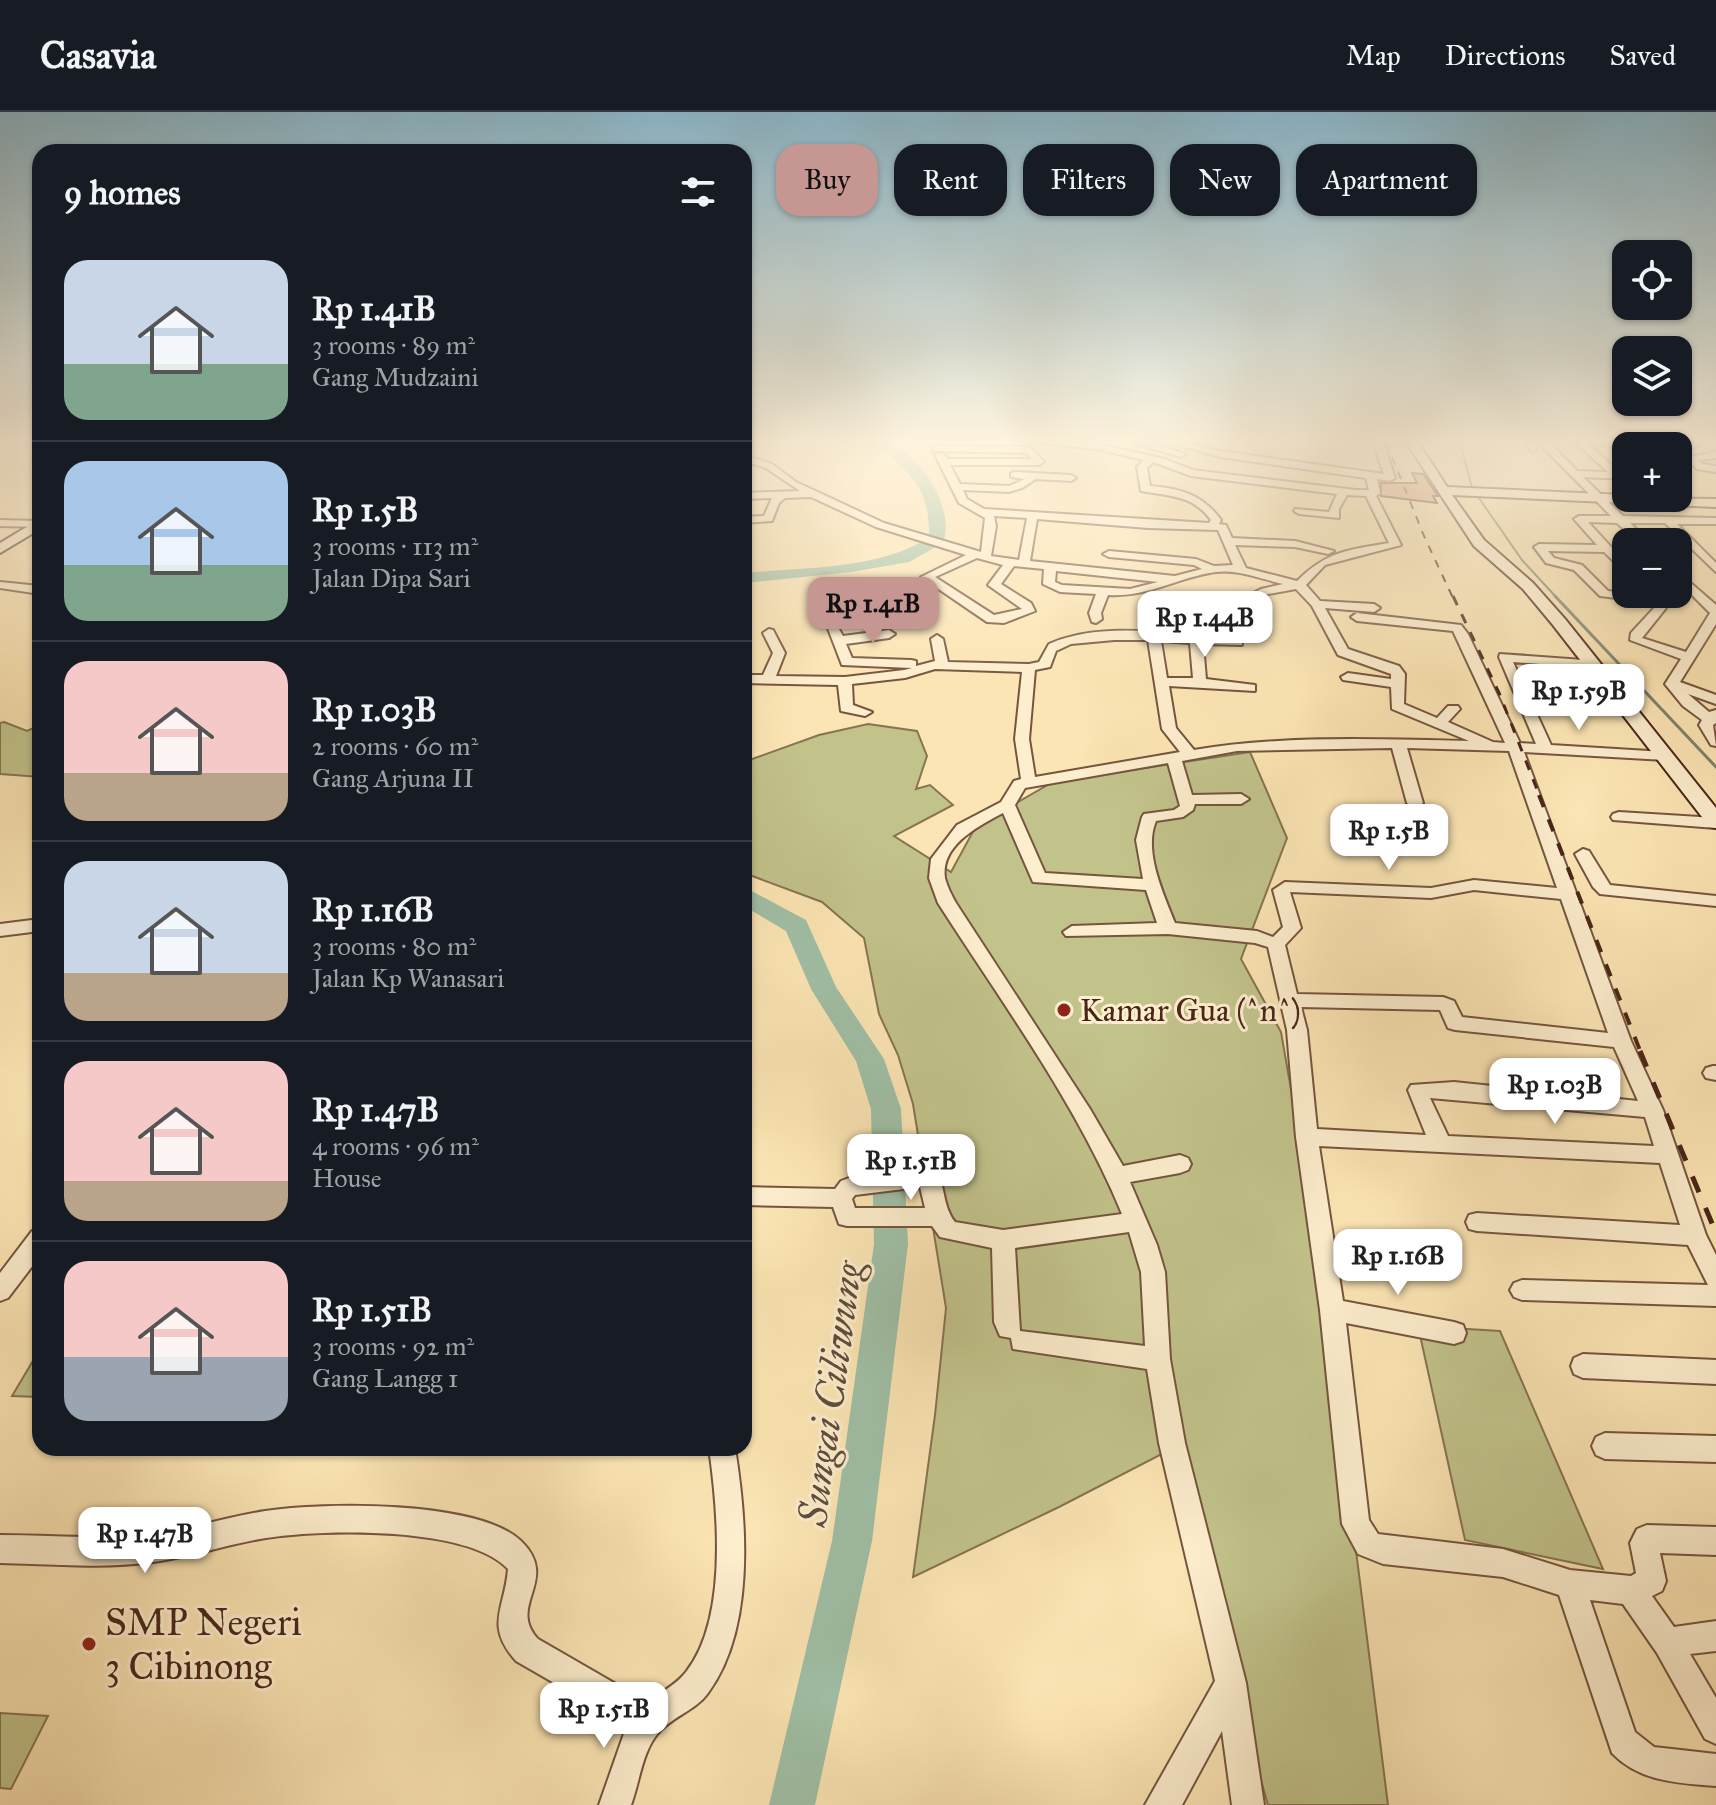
<!DOCTYPE html>
<meta charset="utf-8">
<style>
:root{--surface:#171b24;--page:#242831;--text:#f1f3f6;--muted:#9ea1a6;--line:#363941;--accent:#c59692}
body{margin:0;font-family:"IM FELL Great Primer",serif;background:var(--page);color:var(--text);height:100vh;display:flex;flex-direction:column;font-size:30px;white-space:nowrap}
*{box-sizing:border-box;margin:0}
p{font-size:26px;color:var(--muted)}
.icon{flex:none;width:44px;height:44px;fill:none;stroke:currentColor;stroke-width:2;stroke-linecap:round;stroke-linejoin:round}
.map{position:relative;flex:1;overflow:hidden}
.panel{position:absolute;left:32px;top:32px;width:720px;height:1312px;display:flex;flex-direction:column;background:var(--surface);border-radius:24px;box-shadow:0 2px 6px #0004}
.panel>*{flex:none}
.top-card{position:absolute;left:776px;top:32px;width:760px;height:72px;display:flex;gap:16px}
.tools{position:absolute;left:1612px;top:128px;display:grid;gap:16px}
.tools a{display:grid;place-items:center;width:80px;height:80px;border-radius:16px;background:var(--surface);box-shadow:0 2px 6px #0004;font-size:40px}
.price{position:absolute;translate:-50% -68px;padding:0 18px;border-radius:16px;background:#fff;color:#222;font-size:26px;line-height:52px;filter:drop-shadow(0 2px 4px #0008)}
.price::after{content:'';position:absolute;left:50%;top:48px;width:24px;height:18px;margin-left:-12px;background:inherit;clip-path:polygon(0 0,100% 0,50% 100%)}
.price.selected{background:var(--accent);color:#111}
ul{padding:0;list-style:none}
li{display:flex;align-items:center;gap:24px;height:200px;padding:0 32px}
li+li{border-top:2px solid var(--line)}
li span{display:grid;place-items:center;flex:none;width:224px;height:160px;border-radius:24px;color:#555}
li>.icon{margin-inline-start:auto}
span .icon{width:96px;height:96px;fill:#fffc;stroke-width:1}
li b{font-size:34px}
h2{display:flex;justify-content:space-between;align-items:center;height:96px;padding:0 32px;font-size:34px}
.tag{padding:0 28px;border-radius:24px;background:var(--surface);box-shadow:0 2px 6px #0004;font-size:28px;line-height:72px}
.tag.selected{background:var(--accent);color:#111}
header{display:flex;align-items:center;gap:48px;box-sizing:border-box;height:112px;padding:0 40px;background:var(--surface);border-bottom:2px solid var(--line)}
header strong{font-size:38px}
nav{display:flex;gap:44px;margin-inline-start:auto;font-size:28px}
.map>svg:first-child{display:block}
</style>
<header>
<strong>Casavia</strong>
<nav><a>Map</a><a>Directions</a><a>Saved</a></nav>
</header>
<div class="map">
<svg width="1716" height="1693" viewBox="0 0 1716 1693">
<rect width="100%" height="100%" fill="#fce5b4"/>
<filter id="stains"><feTurbulence type="fractalNoise" baseFrequency=".0025" numOctaves="4"/><feColorMatrix values="0 0 0 0 .2 0 0 0 0 .09 0 0 0 0 .02 0 0 0 .5 -.17"/></filter>
<radialGradient id="worn" r=".72"><stop offset=".6" stop-color="#630" stop-opacity="0"/><stop offset="1" stop-color="#630" stop-opacity=".3"/></radialGradient>
<!-- green -->
<path fill="#c2c38b" stroke="#867452" stroke-width="2" d="M 4,610 L 27,619 L 40,613 L 40,665 L 0,662 L 0,611 Z
M 868,612 L 917,619 L 927,644 L 916,677 L 930,673 L 953,693 L 894,724 L 951,760 L 976,714 L 1053,670 L 1250,640 L 1287,726 L 1241,847 L 1281,920 L 1316,1120 L 1388,1693 L 1268,1693 L 1248,1623 L 1183,1331 L 1059,1395 L 913,1465 L 935,1303 L 946,1196 L 913,992 L 898,943 L 879,902 L 864,826 L 822,790 L 744,761 L 744,650 L 819,623 Z
M 1418,1214 L 1500,1219 L 1603,1457 L 1465,1428 Z
M 40,1237 L 40,1285 L 12,1284 Z
M 0,1601 L 48,1604 L 11,1677 L 0,1676 Z"/>
<g fill="none" stroke-linecap="round" stroke-linejoin="round">
<!-- stream-far1 -->
<path stroke="#7d826e" stroke-width="2" d="M 1460,330 L 1472,376 L 1522,448 L 1557,486"/>
<!-- stream -->
<path stroke="#7d826e" stroke-width="3" d="M 1555,484 L 1716,655"/>
<!-- river -->
<path fill="#a0c0a7" fill-rule="evenodd" d="M 876,330 C 915,330 957,395 943,431 L 909,450 L 851,460 L 744,471 L 744,461 C 804,455 876,458 929,426 C 930,372 910,364 876,330 Z
M 744,775 L 806,808 L 836,875 L 884,947 L 901,997 L 908,1132 L 872,1429 L 815,1693 L 769,1693 L 832,1429 L 874,1132 L 871,997 L 856,949 L 811,877 L 786,819 L 744,794 Z"/>
</g>
<!-- building -->
<path fill="#e09f7f" stroke="#492518" stroke-width="2" d="M 1412,361 L 1423,362 L 1438,384 L 1433,384 L 1437,391 L 1381,384 L 1381,371 L 1417,371 Z"/>
<g fill="none" stroke-linecap="round" stroke-linejoin="round">
<!-- street casing -->
<g stroke="#76553f" stroke-width="4">
<path id="street" d="M 1031,330 L 1105,330 L 1103,333 L 1165,347 L 1193,358 L 1356,378 L 1369,378 L 1366,366 L 1220,345 L 1168,330 L 1184,330 L 1220,339 L 1384,362 L 1373,330 L 1383,330 L 1395,366 L 1390,369 L 1377,367 L 1380,381 L 1376,384 L 1401,433 L 1325,453 L 1306,473 L 1320,489 L 1374,492 L 1380,496 L 1374,500 L 1325,496 L 1348,537 L 1399,554 L 1405,562 L 1404,592 L 1437,606 L 1448,594 L 1458,594 L 1460,597 L 1448,610 L 1493,630 L 1505,631 L 1453,519 L 1357,509 L 1351,505 L 1357,501 L 1461,513 L 1468,522 L 1520,631 L 1536,632 L 1499,545 L 1500,542 L 1597,549 L 1598,552 L 1592,556 L 1513,550 L 1551,633 L 1665,640 L 1672,644 L 1665,648 L 1524,640 L 1631,929 L 1663,998 L 1706,1123 L 1716,1143 L 1716,1194 L 1522,1188 L 1514,1185 L 1510,1178 L 1514,1171 L 1522,1168 L 1708,1173 L 1688,1133 L 1477,1119 L 1469,1117 L 1466,1110 L 1469,1103 L 1477,1101 L 1680,1113 L 1660,1051 L 1319,1034 L 1343,1189 L 1454,1210 L 1463,1213 L 1466,1221 L 1463,1229 L 1454,1232 L 1346,1211 L 1369,1408 L 1378,1422 L 1503,1437 L 1570,1458 L 1631,1464 L 1636,1461 L 1630,1431 L 1637,1417 L 1647,1413 L 1716,1415 L 1716,1443 L 1660,1441 L 1666,1469 L 1662,1479 L 1652,1484 L 1674,1515 L 1716,1509 L 1716,1539 L 1690,1542 L 1716,1586 L 1716,1632 L 1705,1627 L 1657,1541 L 1623,1492 L 1590,1488 L 1635,1620 L 1654,1635 L 1716,1642 L 1716,1674 C 1678,1671 1640,1670 1612,1641 L 1559,1483 L 1503,1465 L 1383,1452 L 1358,1442 L 1342,1412 L 1320,1198 L 1296,1025 L 1287,918 L 1268,835 L 1255,831 L 1168,822 L 1066,824 L 1063,820 L 1072,814 L 1157,811 L 1146,778 L 1033,770 L 1003,701 C 979,714 940,733 945,766 C 947,774 952,784 956,791 L 1090,997 L 1123,1054 L 1180,1043 L 1188,1046 L 1191,1052 L 1188,1058 L 1180,1061 L 1130,1070 L 1157,1133 L 1165,1160 L 1170,1247 L 1185,1331 L 1246,1571 L 1264,1693 L 1232,1693 L 1222,1619 L 1182,1693 L 1145,1693 L 1215,1569 L 1159,1331 L 1147,1257 L 1013,1237 L 1011,1226 L 1000,1224 L 994,1210 L 992,1136 L 940,1125 L 932,1114 L 847,1114 L 839,1112 L 833,1095 L 744,1093 L 744,1075 L 835,1077 L 841,1069 L 849,1066 L 929,1056 L 937,1059 C 945,1075 943,1095 955,1110 L 1003,1118 L 1122,1102 C 1077,992 1002,891 938,791 L 929,766 L 931,747 L 957,713 L 1001,690 L 1014,669 L 1021,667 L 1015,627 L 1022,560 L 935,557 L 905,566 L 852,572 L 853,593 L 872,600 L 865,604 L 841,599 L 838,573 L 744,571 L 744,563 L 763,563 L 773,541 L 763,521 L 769,517 L 773,518 L 785,541 L 776,564 L 845,565 L 904,558 L 912,556 L 842,553 L 827,514 L 818,501 L 824,497 L 828,498 L 843,524 L 889,518 L 895,522 L 889,526 L 846,532 L 852,546 L 911,548 L 916,549 L 916,554 L 935,549 L 931,527 L 937,523 L 943,527 L 948,550 L 1029,552 L 1039,550 L 1049,532 C 1104,508 1173,523 1231,526 L 1228,495 L 1261,477 L 1283,472 C 1261,467 1238,457 1216,460 C 1178,465 1147,486 1108,483 L 1101,501 L 1102,507 L 1096,511 L 1092,510 L 1089,501 L 1096,482 L 1060,480 L 1043,472 L 1044,457 L 1014,454 L 1001,472 L 1031,491 L 1035,499 L 1004,511 L 987,510 L 921,465 L 966,443 L 876,415 L 811,385 L 785,386 L 779,391 L 772,409 L 744,411 L 744,405 L 764,404 L 772,386 L 744,387 L 744,381 L 800,379 L 766,356 L 744,349 L 744,343 L 772,352 L 796,370 L 884,411 L 981,440 L 985,406 L 959,391 L 935,343 L 943,341 L 947,347 L 1032,347 L 1027,341 L 932,339 L 935,334 L 1030,335 L 1044,350 L 1039,353 L 950,353 L 960,372 L 1009,374 L 1025,367 L 1011,365 L 1011,361 L 1014,360 L 1071,363 L 1076,366 L 1071,369 L 1036,367 L 1022,376 L 1009,380 L 963,378 L 967,387 L 984,397 L 1209,411 L 1211,408 C 1193,383 1169,384 1141,379 L 1137,355 L 1144,348 L 1096,337 ZM 1153,350 L 1191,364 L 1337,382 L 1329,400 L 1295,397 L 1294,399 L 1299,402 L 1339,406 L 1339,397 L 1347,383 L 1366,384 L 1389,431 C 1348,438 1327,439 1297,469 L 1246,456 L 1235,433 L 1295,435 L 1328,442 L 1334,439 L 1295,429 L 1232,426 L 1226,413 L 1219,412 L 1221,408 C 1203,383 1180,376 1150,374 L 1147,356 ZM 994,404 L 1027,406 L 1019,448 L 991,444 L 996,414 ZM 1037,407 L 1148,416 L 1218,418 L 1233,453 L 1214,454 L 1196,447 L 1109,439 L 1103,442 L 1109,445 L 1194,453 L 1202,457 L 1175,464 L 1030,449 ZM 977,446 L 1003,453 L 988,473 L 1022,497 L 994,503 L 935,465 ZM 1056,459 L 1158,470 L 1130,477 L 1062,473 L 1055,470 ZM 1296,477 L 1312,494 L 1338,543 L 1391,562 L 1391,567 L 1348,561 L 1341,565 L 1343,568 L 1391,575 L 1392,597 L 1469,629 C 1378,627 1284,623 1194,638 L 1176,616 L 1169,574 L 1255,579 L 1255,573 L 1206,567 L 1203,532 L 1242,533 L 1238,499 L 1268,482 ZM 1114,528 L 1148,528 L 1162,617 L 1180,640 L 1035,665 L 1029,627 L 1035,558 L 1050,555 L 1056,539 L 1071,532 ZM 1161,529 L 1190,531 L 1193,566 L 1167,566 ZM 1392,636 L 1407,691 L 1415,696 L 1423,691 L 1407,636 L 1509,639 L 1557,776 L 1474,768 L 1431,776 L 1285,770 L 1273,778 L 1283,815 L 1273,825 L 1257,819 L 1175,811 C 1164,783 1143,739 1156,709 L 1183,705 L 1193,698 L 1195,692 L 1241,692 L 1249,687 L 1241,682 L 1192,683 L 1182,649 L 1237,639 ZM 1168,651 L 1180,694 L 1174,698 L 1144,702 L 1142,705 L 1136,728 L 1143,767 L 1045,761 L 1015,693 L 1025,676 ZM 1474,778 L 1561,787 L 1608,921 L 1462,905 L 1454,889 L 1443,885 L 1297,882 L 1285,833 L 1301,816 L 1290,780 L 1431,786 ZM 1301,895 L 1440,898 L 1448,916 L 1455,918 L 1614,935 L 1638,989 L 1454,970 L 1411,973 L 1408,978 L 1426,1023 L 1317,1017 L 1307,918 ZM 1430,986 L 1645,1005 L 1654,1034 L 1448,1024 ZM 920,1075 L 925,1096 L 855,1096 L 852,1087 L 855,1083 ZM 1129,1120 L 1141,1160 L 1145,1234 L 1020,1219 L 1015,1136 Z
M 1130,330 L 1145,330 L 1186,342 L 1181,345 Z
M 1549,330 L 1577,359 L 1608,360 L 1578,333 L 1568,330 L 1690,330 L 1699,333 L 1694,336 L 1589,333 L 1620,361 L 1626,361 L 1626,367 L 1583,365 L 1623,404 L 1716,406 L 1716,412 L 1677,412 L 1716,451 L 1716,460 L 1665,411 L 1630,411 L 1649,430 L 1638,430 L 1617,411 L 1588,410 L 1626,451 L 1626,461 L 1604,440 L 1548,439 L 1554,446 L 1582,453 L 1608,479 L 1657,484 L 1666,496 L 1642,526 L 1686,540 L 1710,501 L 1678,469 L 1678,460 L 1716,493 L 1716,512 L 1680,570 L 1716,583 L 1716,592 L 1688,582 L 1709,600 L 1716,598 L 1716,611 L 1713,613 L 1716,634 L 1711,633 L 1699,613 L 1702,608 L 1683,594 L 1665,572 L 1681,547 L 1630,528 L 1631,521 L 1654,496 L 1649,490 L 1600,484 L 1574,458 L 1546,451 L 1534,435 L 1539,432 L 1597,433 L 1574,407 L 1579,404 L 1611,404 L 1540,332 L 1535,333 L 1537,337 L 1532,340 L 1525,331 Z
M 1716,340 L 1716,346 L 1698,348 L 1703,352 L 1716,354 L 1716,360 L 1697,357 L 1685,346 Z
M 1678,353 L 1689,362 L 1689,366 L 1678,368 Z
M 0,408 L 38,409 L 40,415 L 0,414 Z
M 0,470 L 40,474 L 40,482 L 0,476 Z
M 1619,700 L 1716,706 L 1716,716 L 1613,708 L 1611,705 L 1613,702 Z
M 1583,737 L 1589,739 L 1610,773 L 1716,784 L 1716,794 L 1600,782 L 1593,775 L 1575,742 Z
M 40,807 L 40,819 L 0,824 L 0,812 Z
M 1713,954 L 1716,954 L 1716,968 L 1706,966 L 1703,961 L 1706,956 Z
M 40,1116 L 40,1144 L 8,1186 L 0,1189 L 0,1161 L 32,1119 Z
M 1583,1242 L 1716,1248 L 1716,1272 L 1583,1266 L 1574,1262 L 1571,1254 L 1574,1246 Z
M 1605,1321 L 1716,1324 L 1716,1350 L 1605,1347 L 1596,1343 L 1592,1334 L 1596,1325 Z
M 709,1336 L 735,1336 C 747,1410 755,1517 708,1581 C 696,1598 674,1604 660,1619 C 642,1638 640,1669 631,1693 L 599,1693 L 627,1613 L 516,1549 C 484,1513 505,1497 508,1457 C 468,1414 323,1417 266,1426 C 228,1432 191,1445 153,1450 C 102,1457 51,1452 0,1451 L 0,1423 C 51,1423 102,1428 152,1422 C 190,1417 227,1405 265,1399 C 322,1390 478,1388 521,1429 C 561,1468 506,1493 538,1527 L 647,1590 C 660,1581 676,1573 686,1560 C 728,1507 718,1399 709,1336 Z"/>
</g>
<!-- secondary casing -->
<g stroke="#492518" stroke-width="4">
<path id="secondary" d="M 1406,330 L 1418,330 L 1447,375 L 1626,383 L 1626,386 L 1716,387 L 1716,395 L 1452,383 L 1484,428 L 1533,471 L 1565,507 L 1716,696 L 1716,716 L 1709,714 L 1553,513 L 1523,477 L 1474,434 Z
M 40,407 L 40,417 L 0,441 L 0,431 Z"/>
</g>
<!-- street -->
<use href="#street" fill="#fdeece" fill-rule="evenodd"/>
<!-- secondary -->
<use href="#secondary" fill="#fdeece" fill-rule="evenodd"/>
<!-- rail-far3 -->
<path stroke="#492518" stroke-width="2" stroke-dasharray="8 8" stroke-linecap="butt" d="M 1386,330 L 1424,424 L 1453,486"/>
<!-- rail-far2 -->
<path stroke="#492518" stroke-width="3" stroke-dasharray="10 10" stroke-linecap="butt" d="M 1453,484 L 1500,583 L 1540,685"/>
<!-- rail-far1 -->
<path stroke="#492518" stroke-width="4" stroke-dasharray="13 13" stroke-linecap="butt" d="M 1539,683 L 1641,941"/>
<!-- rail -->
<path stroke="#492518" stroke-width="5" stroke-dasharray="17 17" stroke-linecap="butt" d="M 1640,939 L 1716,1121"/>
</g>
<!-- sky -->
<linearGradient id="sky" x2="0" y2="1"><stop stop-color="#8bb9ce"/><stop offset="0.58" stop-color="#fef3dd"/><stop offset="1" stop-color="#fef3dd" stop-opacity="0"/></linearGradient>
<rect width="1716" height="567" fill="url(#sky)"/>
<!-- markers -->
<g fill="#8f2418" stroke="#fdeece" stroke-width="3">
<circle cx="1064" cy="898" r="8"/>
<circle cx="89" cy="1532" r="8"/>
</g>
<g text-anchor="middle" stroke-width="6" stroke-linejoin="round" paint-order="stroke">
<!-- poi labels -->
<g font-size="32" fill="#492518" stroke="#fdeece" text-anchor="start">
<text x="1080" y="909">Kamar Gua (^n^)</text>
</g>
<!-- near-poi labels -->
<g font-size="38" fill="#492518" stroke="#fdeece" text-anchor="start">
<text x="105" y="1523">SMP Negeri<tspan x="105" dy="44">3 Cibinong</tspan></text>
</g>
<!-- near-water labels -->
<g font-size="40" font-style="italic" fill="#5f4c3c" stroke="#fdeece">
<text transform="translate(830 1282) rotate(-82)" y="14">Sungai Ciliwung</text>
</g>
</g>
<rect width="100%" height="100%" filter="url(#stains)"/>
<rect width="100%" height="100%" fill="url(#worn)"/>
</svg>
<div class="tools">
<a><svg class="icon" aria-label="locate" viewBox="0 0 24 24"><circle cx="12" cy="12" r="6"/><path d="M12 2v4M12 18v4M2 12h4M18 12h4"/></svg></a>
<a><svg class="icon" aria-label="layers" viewBox="0 0 24 24"><path d="M12 4l9 5-9 5-9-5zM3 14l9 5 9-5"/></svg></a>
<a>+</a>
<a>−</a>
</div>
<b class="price selected" style="left:873px;top:533px">Rp 1.41B</b>
<b class="price" style="left:1205px;top:547px">Rp 1.44B</b>
<b class="price" style="left:1579px;top:620px">Rp 1.59B</b>
<b class="price" style="left:1389px;top:760px">Rp 1.5B</b>
<b class="price" style="left:1555px;top:1014px">Rp 1.03B</b>
<b class="price" style="left:911px;top:1090px">Rp 1.51B</b>
<b class="price" style="left:1398px;top:1185px">Rp 1.16B</b>
<b class="price" style="left:145px;top:1463px">Rp 1.47B</b>
<b class="price" style="left:604px;top:1638px">Rp 1.51B</b>
<div class="top-card">
<a class="tag selected">Buy</a>
<a class="tag">Rent</a>
<a class="tag">Filters</a>
<a class="tag">New</a>
<a class="tag">Apartment</a>
</div>
<section class="panel">
<h2>9 homes<svg class="icon" aria-label="filters" viewBox="0 0 24 24"><path d="M4 7h16M4 17h16"/><circle cx="9" cy="7" r="2"/><circle cx="15" cy="17" r="2"/></svg></h2>
<ul>
<li><span style="background:linear-gradient(#c9d6e8 65%,#7fa58c 0)"><svg class="icon" aria-label="home" viewBox="0 0 24 24"><path d="M3 11l9-7 9 7M6 9v11h12V9"/></svg></span><div><b>Rp 1.41B</b><p>3 rooms · 89 m²</p><p>Gang Mudzaini</p></div></li>
<li><span style="background:linear-gradient(#a9c7e8 65%,#7fa58c 0)"><svg class="icon" aria-label="home" viewBox="0 0 24 24"><path d="M3 11l9-7 9 7M6 9v11h12V9"/></svg></span><div><b>Rp 1.5B</b><p>3 rooms · 113 m²</p><p>Jalan Dipa Sari</p></div></li>
<li><span style="background:linear-gradient(#f6c9c9 70%,#b9a48a 0)"><svg class="icon" aria-label="home" viewBox="0 0 24 24"><path d="M3 11l9-7 9 7M6 9v11h12V9"/></svg></span><div><b>Rp 1.03B</b><p>2 rooms · 60 m²</p><p>Gang Arjuna II</p></div></li>
<li><span style="background:linear-gradient(#c9d6e8 70%,#b9a48a 0)"><svg class="icon" aria-label="home" viewBox="0 0 24 24"><path d="M3 11l9-7 9 7M6 9v11h12V9"/></svg></span><div><b>Rp 1.16B</b><p>3 rooms · 80 m²</p><p>Jalan Kp Wanasari</p></div></li>
<li><span style="background:linear-gradient(#f6c9c9 75%,#b9a48a 0)"><svg class="icon" aria-label="home" viewBox="0 0 24 24"><path d="M3 11l9-7 9 7M6 9v11h12V9"/></svg></span><div><b>Rp 1.47B</b><p>4 rooms · 96 m²</p><p>House</p></div></li>
<li><span style="background:linear-gradient(#f6c9c9 60%,#9aa5b1 0)"><svg class="icon" aria-label="home" viewBox="0 0 24 24"><path d="M3 11l9-7 9 7M6 9v11h12V9"/></svg></span><div><b>Rp 1.51B</b><p>3 rooms · 92 m²</p><p>Gang Langg 1</p></div></li>
</ul>
</section>
</div>
